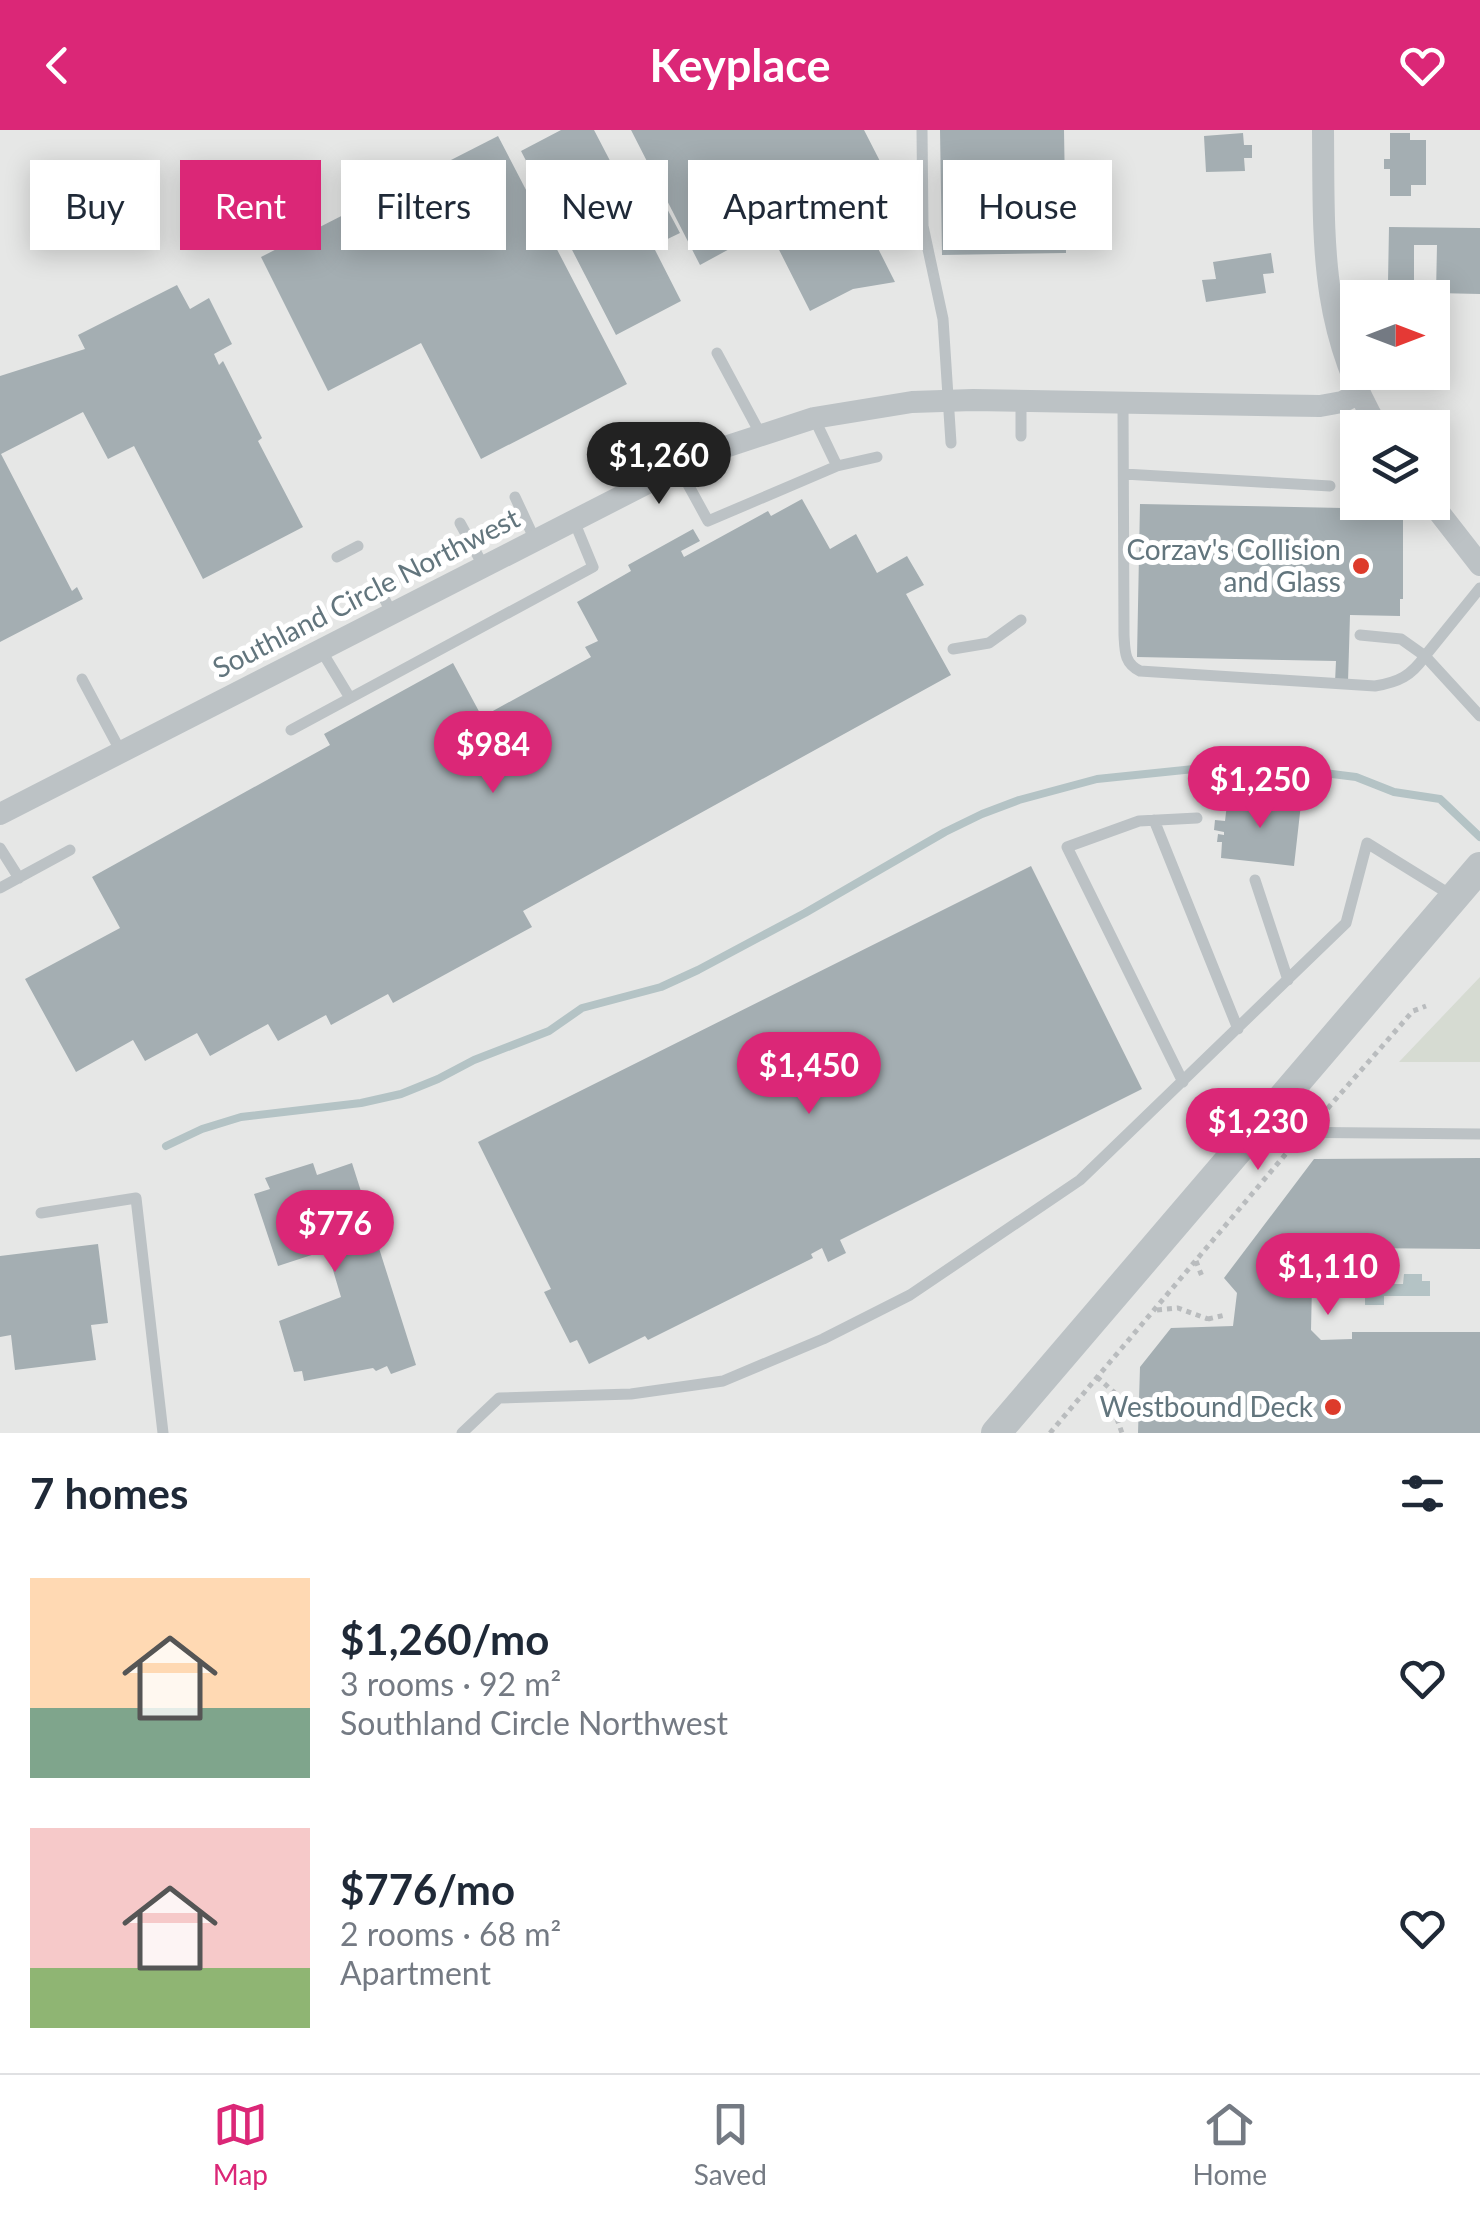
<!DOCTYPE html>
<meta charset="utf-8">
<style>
:root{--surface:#fff;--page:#f2f2f3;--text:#1f2937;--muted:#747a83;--line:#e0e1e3;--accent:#db2777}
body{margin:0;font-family:Lato,sans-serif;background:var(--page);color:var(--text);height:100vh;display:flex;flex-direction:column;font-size:38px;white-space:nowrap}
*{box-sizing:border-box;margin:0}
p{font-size:32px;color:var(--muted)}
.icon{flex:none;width:55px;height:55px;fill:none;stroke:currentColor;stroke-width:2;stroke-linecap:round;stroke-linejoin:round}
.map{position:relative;height:1303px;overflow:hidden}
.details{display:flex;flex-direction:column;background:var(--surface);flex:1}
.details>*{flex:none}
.banner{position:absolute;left:30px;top:30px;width:1420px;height:90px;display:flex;gap:20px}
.needle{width:65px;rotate:90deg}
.tools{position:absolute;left:1340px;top:150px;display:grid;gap:20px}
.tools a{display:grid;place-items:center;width:110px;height:110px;border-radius:0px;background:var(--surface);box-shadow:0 5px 25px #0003;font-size:50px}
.price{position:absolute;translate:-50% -85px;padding:0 22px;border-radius:35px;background:var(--accent);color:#fff;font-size:32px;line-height:65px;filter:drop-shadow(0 2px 5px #0008)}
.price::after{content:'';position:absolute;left:50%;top:60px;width:30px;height:22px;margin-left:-15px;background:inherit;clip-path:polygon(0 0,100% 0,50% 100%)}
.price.on{background:#222;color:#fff}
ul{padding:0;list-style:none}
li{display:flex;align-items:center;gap:30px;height:250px;padding:0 30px}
li span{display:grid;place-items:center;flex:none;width:280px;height:200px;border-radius:0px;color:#555}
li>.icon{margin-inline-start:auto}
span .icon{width:120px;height:120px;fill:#fffc;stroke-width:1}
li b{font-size:42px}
h2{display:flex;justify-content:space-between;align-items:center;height:120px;padding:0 30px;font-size:42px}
.pill{padding:0 35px;border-radius:0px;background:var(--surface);box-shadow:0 5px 25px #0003;font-size:35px;line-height:90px}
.pill.on{background:var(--accent);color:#fff}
header{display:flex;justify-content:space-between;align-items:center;height:130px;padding:0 30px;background:var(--accent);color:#fff;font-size:45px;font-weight:700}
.tabs{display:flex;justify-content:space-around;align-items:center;height:140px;border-top:2px solid var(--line);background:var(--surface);font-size:28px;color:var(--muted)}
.tabs a{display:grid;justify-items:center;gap:5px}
.tabs .on{color:var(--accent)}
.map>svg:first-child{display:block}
</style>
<header><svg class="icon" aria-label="back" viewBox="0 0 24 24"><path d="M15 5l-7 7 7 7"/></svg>Keyplace<svg class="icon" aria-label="heart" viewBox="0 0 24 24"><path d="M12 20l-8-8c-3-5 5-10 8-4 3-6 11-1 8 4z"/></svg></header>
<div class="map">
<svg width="1480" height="1303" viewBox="0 0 1480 1303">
<rect width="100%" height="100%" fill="#f6f5f2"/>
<!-- built -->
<path fill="#e6e7e6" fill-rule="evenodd" d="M 0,0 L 1480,0 L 1480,1303 L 0,1303 ZM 1358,168 L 1432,168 L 1432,242 L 1358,242 ZM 1358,298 L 1432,298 L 1432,372 L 1358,372 Z"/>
<!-- green -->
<path fill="#d6dbd2" d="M 1480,847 L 1480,932 L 1399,932 Z"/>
<!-- water -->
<path fill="#b4c3c5" d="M 1372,1139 L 1384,1139 L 1385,1154 L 1403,1154 L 1404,1144 L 1422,1144 L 1422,1151 L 1430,1151 L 1430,1166 L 1384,1166 L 1384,1175 L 1365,1175 L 1365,1167 L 1359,1166 L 1359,1151 L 1372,1150 Z"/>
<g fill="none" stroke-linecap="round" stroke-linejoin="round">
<!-- stream -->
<path stroke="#b4c3c5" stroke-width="8" d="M 166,1016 L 202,999 L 241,987 L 361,973 L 401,964 L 438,949 L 474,930 L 549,901 L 582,878 L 661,857 L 698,840 L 805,783 L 945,702 L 982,684 L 1019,670 L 1097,649 L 1194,639 L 1316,642 L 1356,647 L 1394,662 L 1440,669 L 1480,707"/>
</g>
<!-- building -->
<path fill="#a4aeb2" d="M 561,0 L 594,0 L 631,71 L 656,58 L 680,103 L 653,116 L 681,171 L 616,205 L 521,21 Z
M 631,0 L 864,0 L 884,39 L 848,59 L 895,152 L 853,159 L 810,181 L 768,98 L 700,135 Z
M 940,0 L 1064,0 L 1066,123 L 942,125 Z
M 1243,3 L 1244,15 L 1252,15 L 1252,28 L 1244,28 L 1245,41 L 1206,42 L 1204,6 Z
M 1390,3 L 1410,3 L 1410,10 L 1426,10 L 1426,55 L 1411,55 L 1411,66 L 1390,66 L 1390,39 L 1384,39 L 1384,29 L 1390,29 Z
M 498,6 L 627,254 L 481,329 L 421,213 L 328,261 L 261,127 Z
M 1389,97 L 1480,98 L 1480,164 L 1436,163 L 1437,115 L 1414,115 L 1414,153 L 1388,152 Z
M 1271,123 L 1274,143 L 1263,144 L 1266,163 L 1206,172 L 1202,150 L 1216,149 L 1213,132 Z
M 177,155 L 190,179 L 209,168 L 232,214 L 214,224 L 219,235 L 223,231 L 262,308 L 258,311 L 303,397 L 203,449 L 134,316 L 108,329 L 83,282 L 1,324 L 72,461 L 77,457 L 83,469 L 0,512 L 0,246 L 85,219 L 78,205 Z
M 802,369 L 830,419 L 856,404 L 877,443 L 907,426 L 924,455 L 906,464 L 951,545 L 523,781 L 532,797 L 393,873 L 388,864 L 331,895 L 326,885 L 278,911 L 268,894 L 210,926 L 197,903 L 145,931 L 133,910 L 76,942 L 25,849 L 120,798 L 92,747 L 330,615 L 324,604 L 453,533 L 482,587 L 591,527 L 585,517 L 598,511 L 577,472 L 631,441 L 628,435 L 693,399 L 700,411 L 681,421 L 684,427 L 768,381 L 771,386 Z
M 1140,374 L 1343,378 L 1343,387 L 1403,388 L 1403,469 L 1400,469 L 1400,486 L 1350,485 L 1348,552 L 1335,552 L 1336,531 L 1137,527 Z
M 1228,666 L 1301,674 L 1294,736 L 1221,728 L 1222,712 L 1217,712 L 1218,704 L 1224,705 L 1224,702 L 1214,700 L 1215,690 L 1225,691 Z
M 1031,736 L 1142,959 L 840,1110 L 846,1123 L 828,1132 L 822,1118 L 811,1124 L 813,1128 L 648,1210 L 645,1206 L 589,1234 L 577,1210 L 570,1213 L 544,1162 L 551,1159 L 478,1012 Z
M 1480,1028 L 1480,1119 L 1348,1118 L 1319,1155 L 1312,1155 L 1311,1200 L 1321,1210 L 1352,1209 L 1352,1202 L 1480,1202 L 1480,1303 L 1138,1303 L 1140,1237 L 1171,1198 L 1233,1196 L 1237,1163 L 1224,1148 L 1314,1029 Z
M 313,1033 L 317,1045 L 352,1033 L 416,1235 L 391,1244 L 387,1236 L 376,1241 L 373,1238 L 304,1251 L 302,1241 L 294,1242 L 279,1191 L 341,1167 L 327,1120 L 278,1136 L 254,1064 L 270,1059 L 265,1048 Z
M 98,1114 L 108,1193 L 91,1195 L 96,1230 L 15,1240 L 11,1205 L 0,1207 L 0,1126 Z"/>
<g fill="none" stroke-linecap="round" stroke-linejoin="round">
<!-- path -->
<path stroke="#b9bcbe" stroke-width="5" stroke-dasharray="5 5" stroke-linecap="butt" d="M 1321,986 L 1413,881 L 1426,876
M 1196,1131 L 1203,1149
M 1157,1180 L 1178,1178 L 1208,1189 L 1208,1195
M 1208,1189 L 1225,1185
M 1097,1247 L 1116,1264 L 1116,1286 L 1122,1303
M 1050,1303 L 1290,1019"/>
<!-- service -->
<path stroke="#bcc2c5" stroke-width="11" d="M 922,0 L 923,96 L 943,189 L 951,313
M 717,223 L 761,305
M 1021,271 L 1021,306
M 1123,273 L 1124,505 C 1125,521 1124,533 1140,541 L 1375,556 C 1399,552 1411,546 1425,526 L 1401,509 L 1360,505
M 837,336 L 877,327
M 679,338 L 708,391 L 837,336 L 814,288
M 1124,344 L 1330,356
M 515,367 L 535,410
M 460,393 L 484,437
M 337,427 L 358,416
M 374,448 L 392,484
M 1480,458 L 1425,526 L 1480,586
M 953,519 L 989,513 L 1021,490
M 321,520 L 350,568
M 82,549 L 121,622
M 291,600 L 593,437 L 574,391
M 1154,690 L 1238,899
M 0,718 L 19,748
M 1255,750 L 1288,850
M 0,758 L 70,720
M 1183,952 L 1067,717 L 1139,691 L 1197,688
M 1258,1002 L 1480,1004
M 41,1083 L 136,1068 L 163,1303
M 462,1303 L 499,1268 L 631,1264 L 723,1251 L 823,1209 L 910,1165 L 1080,1050 L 1346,793 L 1367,713 L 1451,765"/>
<!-- minor -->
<path stroke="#bcc2c5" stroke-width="22" d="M 1323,0 C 1324,111 1319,198 1378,298
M 1431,372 L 1480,435
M 0,684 L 667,343 L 722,318 L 814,288 L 912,272 L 973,270 L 1320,276 L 1342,272 L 1358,264"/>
<!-- tertiary -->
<path stroke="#bcc2c5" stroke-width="30" d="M 996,1303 L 1480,737"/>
</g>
<!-- markers -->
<g fill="#dd3b2b" stroke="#fff" stroke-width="4">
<circle cx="1361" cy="436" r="10"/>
<circle cx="1333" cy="1277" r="10"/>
</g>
<g text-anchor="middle" stroke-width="10" stroke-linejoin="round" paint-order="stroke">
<!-- poi labels -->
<g font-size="28" fill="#62757d" stroke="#fff" text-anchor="end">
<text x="1341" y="430">Corzav's Collision<tspan x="1341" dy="32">and Glass</tspan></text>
<text x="1313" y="1287">Westbound Deck</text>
</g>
<!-- street labels -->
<g font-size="28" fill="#62757d" stroke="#fff">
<text transform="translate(366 463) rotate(-27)" y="10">Southland Circle Northwest</text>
</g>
</g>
</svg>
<div class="tools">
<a><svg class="needle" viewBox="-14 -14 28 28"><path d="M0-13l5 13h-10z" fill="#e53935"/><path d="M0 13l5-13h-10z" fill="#747a83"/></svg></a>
<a><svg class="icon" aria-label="layers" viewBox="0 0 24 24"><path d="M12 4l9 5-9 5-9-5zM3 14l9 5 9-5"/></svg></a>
</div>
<b class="price on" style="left:659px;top:377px">$1,260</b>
<b class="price" style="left:493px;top:666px">$984</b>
<b class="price" style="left:1260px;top:701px">$1,250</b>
<b class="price" style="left:809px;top:987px">$1,450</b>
<b class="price" style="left:1258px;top:1043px">$1,230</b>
<b class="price" style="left:335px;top:1145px">$776</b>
<b class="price" style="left:1328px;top:1188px">$1,110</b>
<div class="banner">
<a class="pill">Buy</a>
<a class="pill on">Rent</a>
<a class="pill">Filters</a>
<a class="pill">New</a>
<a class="pill">Apartment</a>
<a class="pill">House</a>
</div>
</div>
<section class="details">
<h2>7 homes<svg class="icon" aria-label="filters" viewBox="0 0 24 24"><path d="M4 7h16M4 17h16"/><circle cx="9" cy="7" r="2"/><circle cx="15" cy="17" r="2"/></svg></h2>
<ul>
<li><span style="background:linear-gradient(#ffd9b3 65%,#7fa58c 0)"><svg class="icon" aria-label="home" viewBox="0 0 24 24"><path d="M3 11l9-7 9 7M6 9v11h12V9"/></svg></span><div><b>$1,260/mo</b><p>3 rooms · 92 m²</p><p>Southland Circle Northwest</p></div><svg class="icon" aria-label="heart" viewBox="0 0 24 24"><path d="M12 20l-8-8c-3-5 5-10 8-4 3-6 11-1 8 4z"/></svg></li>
<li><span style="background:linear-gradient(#f6c9c9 70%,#8fb573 0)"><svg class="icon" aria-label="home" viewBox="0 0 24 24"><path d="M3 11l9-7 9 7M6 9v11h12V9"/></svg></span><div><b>$776/mo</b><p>2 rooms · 68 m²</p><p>Apartment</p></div><svg class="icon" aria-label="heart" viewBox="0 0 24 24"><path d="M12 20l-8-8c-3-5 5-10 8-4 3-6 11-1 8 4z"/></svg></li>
</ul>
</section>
<nav class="tabs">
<a class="on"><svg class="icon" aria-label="map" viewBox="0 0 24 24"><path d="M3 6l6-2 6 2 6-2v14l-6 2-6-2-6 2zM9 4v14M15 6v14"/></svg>Map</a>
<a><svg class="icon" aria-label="saved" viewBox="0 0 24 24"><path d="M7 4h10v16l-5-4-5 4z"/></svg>Saved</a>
<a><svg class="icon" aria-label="home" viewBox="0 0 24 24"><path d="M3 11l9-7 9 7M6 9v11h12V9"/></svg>Home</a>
</nav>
